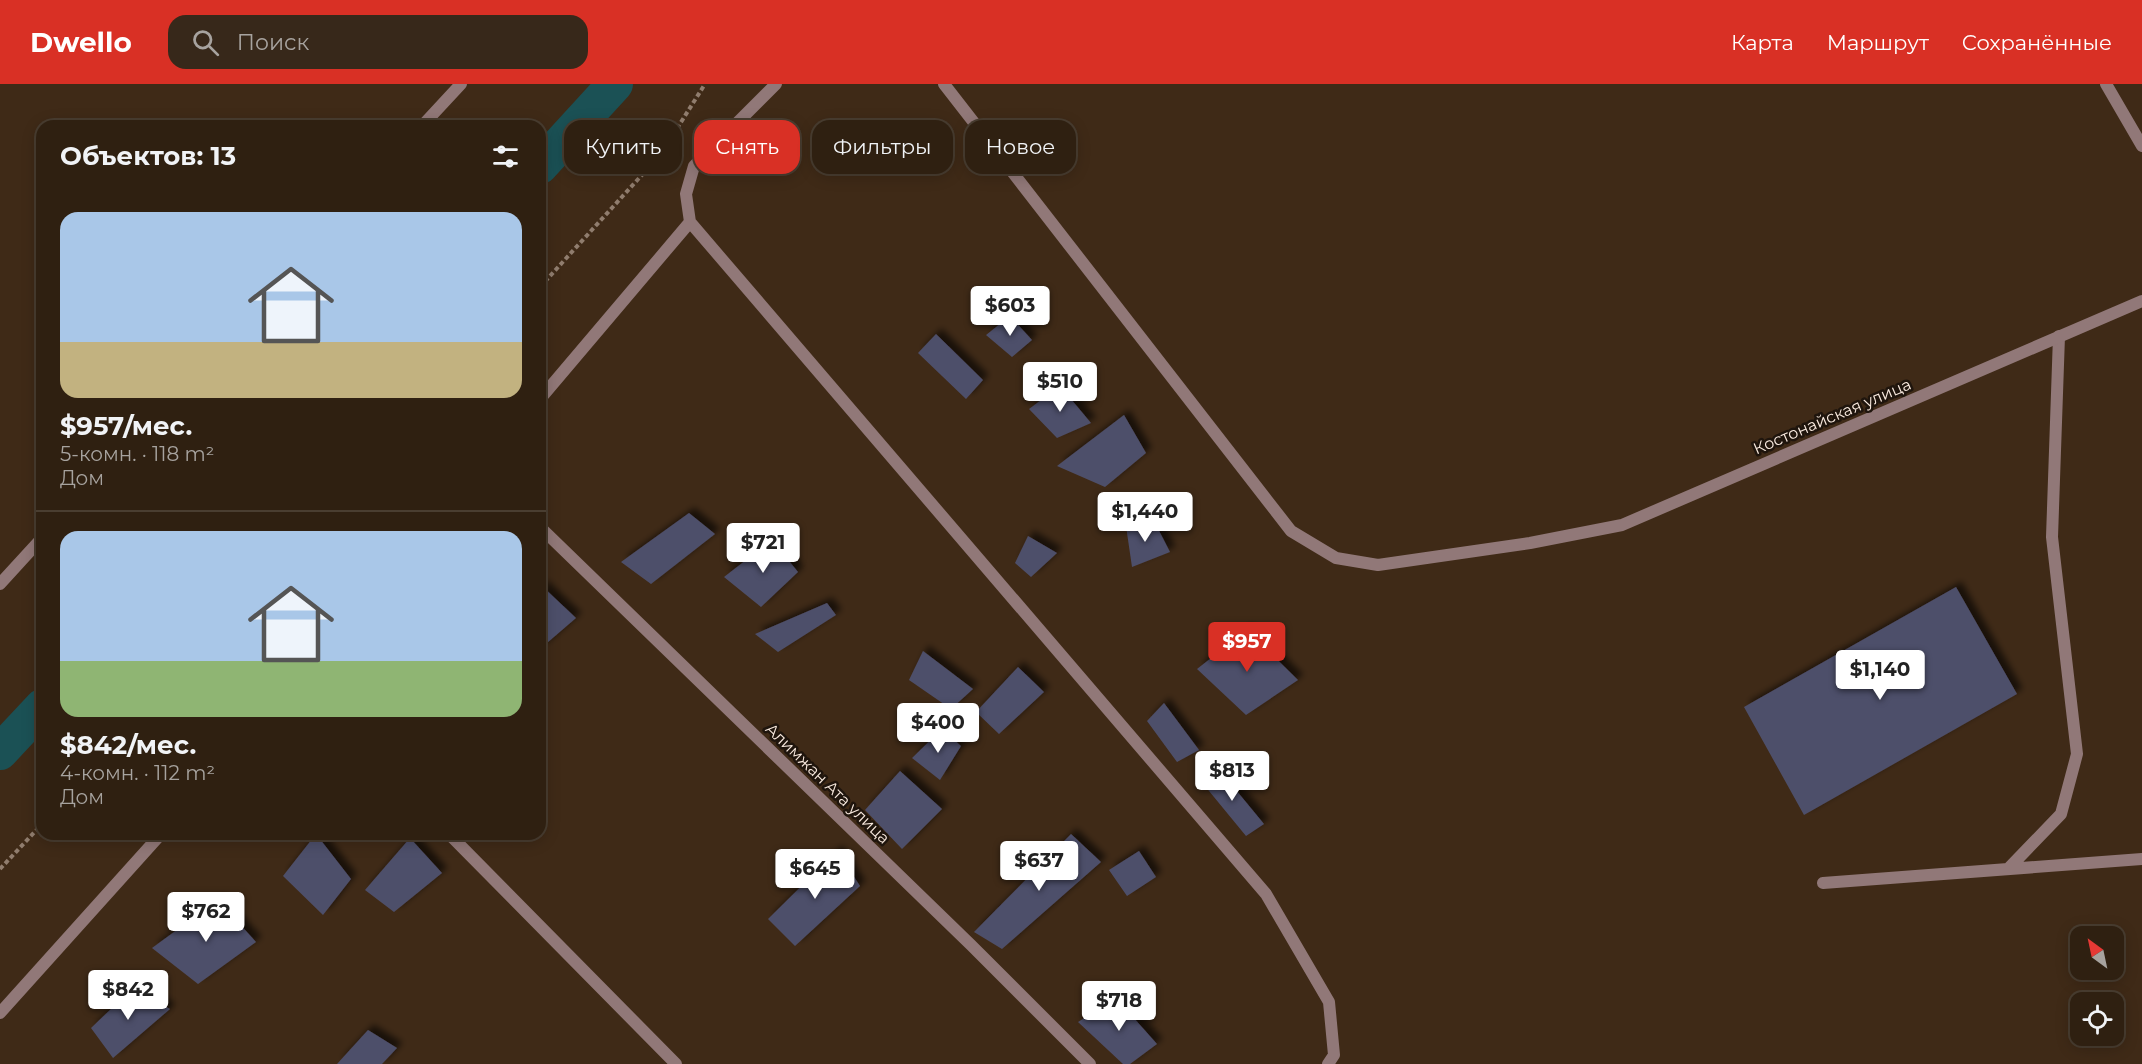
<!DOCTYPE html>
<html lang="ru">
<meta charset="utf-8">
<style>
:root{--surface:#2f2011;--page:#37281a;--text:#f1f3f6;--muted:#a7a39f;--line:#4a3e31;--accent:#d93025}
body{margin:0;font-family:Montserrat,sans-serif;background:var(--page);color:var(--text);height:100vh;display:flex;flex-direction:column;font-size:22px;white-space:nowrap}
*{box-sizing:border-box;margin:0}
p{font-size:20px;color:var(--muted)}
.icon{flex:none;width:33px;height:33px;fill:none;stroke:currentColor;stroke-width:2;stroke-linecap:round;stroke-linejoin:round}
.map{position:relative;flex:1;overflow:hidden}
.sheet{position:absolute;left:36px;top:36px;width:510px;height:720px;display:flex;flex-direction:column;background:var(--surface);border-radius:18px;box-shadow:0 3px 15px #0003,0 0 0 2px var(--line)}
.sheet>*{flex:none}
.banner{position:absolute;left:564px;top:36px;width:570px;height:54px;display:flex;gap:12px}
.needle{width:39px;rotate:327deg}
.buttons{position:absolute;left:2070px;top:842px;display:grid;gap:12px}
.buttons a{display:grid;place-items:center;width:54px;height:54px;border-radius:12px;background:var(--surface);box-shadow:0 3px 15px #0003,0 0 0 2px var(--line);font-size:30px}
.price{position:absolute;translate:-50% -51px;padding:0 14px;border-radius:6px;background:#fff;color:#222;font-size:20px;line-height:39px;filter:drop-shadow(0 2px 3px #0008)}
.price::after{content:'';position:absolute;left:50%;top:36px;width:18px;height:14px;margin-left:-9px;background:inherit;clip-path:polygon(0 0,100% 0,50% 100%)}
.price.on{background:var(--accent);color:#fff}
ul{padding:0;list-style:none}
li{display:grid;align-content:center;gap:12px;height:318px;padding:0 24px}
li+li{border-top:2px solid var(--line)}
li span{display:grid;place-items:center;height:186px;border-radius:18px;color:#555}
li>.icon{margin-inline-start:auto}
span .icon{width:108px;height:108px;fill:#fffc;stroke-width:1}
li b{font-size:26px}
h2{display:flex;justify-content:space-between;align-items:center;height:72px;padding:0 24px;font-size:26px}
.tag{padding:0 21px;border-radius:18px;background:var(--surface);box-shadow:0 3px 15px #0003,0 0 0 2px var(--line);font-size:21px;line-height:54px}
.tag.on{background:var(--accent);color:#fff}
header{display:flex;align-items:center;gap:36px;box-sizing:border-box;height:84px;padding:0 30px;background:var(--accent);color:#fff}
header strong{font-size:28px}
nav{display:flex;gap:33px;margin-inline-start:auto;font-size:21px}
.search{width:420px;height:54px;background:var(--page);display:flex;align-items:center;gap:15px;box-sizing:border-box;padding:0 21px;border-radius:18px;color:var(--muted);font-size:22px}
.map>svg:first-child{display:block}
</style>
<header>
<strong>Dwello</strong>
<div class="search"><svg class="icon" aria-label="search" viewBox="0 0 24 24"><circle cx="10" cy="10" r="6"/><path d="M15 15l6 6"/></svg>Поиск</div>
<nav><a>Карта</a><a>Маршрут</a><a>Сохранённые</a></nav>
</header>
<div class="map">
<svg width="2142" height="980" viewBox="0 0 2142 980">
<defs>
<filter id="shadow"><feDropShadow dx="5.5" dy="-5.5" stdDeviation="3" flood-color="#0009"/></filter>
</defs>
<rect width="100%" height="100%" fill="#3f2a17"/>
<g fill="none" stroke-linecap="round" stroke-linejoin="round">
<!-- canal -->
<path stroke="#1b5155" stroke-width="36" d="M 540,82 L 615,0
M 0,668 L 42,623"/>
</g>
<!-- building -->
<path fill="#4e4f6a" filter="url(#shadow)" d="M 1010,232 L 1032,256 L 1012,273 L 986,251 Z
M 936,250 L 983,296 L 966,315 L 918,269 Z
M 1060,302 L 1091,339 L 1057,354 L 1029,325 Z
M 1124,331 L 1146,369 L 1105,403 L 1057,382 Z
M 689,429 L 715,450 L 651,500 L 621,478 Z
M 1154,437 L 1170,468 L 1132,483 L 1126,442 Z
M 1028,452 L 1057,469 L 1031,493 L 1015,479 Z
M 772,456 L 798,488 L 761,523 L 724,493 Z
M 542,502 L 576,534 L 540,565 L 540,503 Z
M 1956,503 L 2017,610 L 1804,731 L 1744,623 Z
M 827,519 L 836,531 L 778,568 L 755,550 Z
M 1247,546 L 1298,596 L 1246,631 L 1197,585 Z
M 923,567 L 973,605 L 951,625 L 909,596 Z
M 1018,583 L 1044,608 L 999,650 L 976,628 Z
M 1164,619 L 1199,666 L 1177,678 L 1147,637 Z
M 942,645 L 961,662 L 940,696 L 912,674 Z
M 1217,683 L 1264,740 L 1246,752 L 1200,696 Z
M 900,687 L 942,725 L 902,765 L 865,726 Z
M 316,750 L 351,795 L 323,831 L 283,792 Z
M 1071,750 L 1101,778 L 1002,865 L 974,848 Z
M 410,754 L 442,789 L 394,828 L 365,806 Z
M 837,767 L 860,802 L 795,862 L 768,835 Z
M 1139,767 L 1156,793 L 1127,812 L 1109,786 Z
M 218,816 L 256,858 L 198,900 L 152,864 Z
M 133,904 L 170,925 L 113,974 L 91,944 Z
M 1116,914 L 1157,960 L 1130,980 L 1123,980 L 1078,938 Z
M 368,946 L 397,964 L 382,980 L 337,980 Z"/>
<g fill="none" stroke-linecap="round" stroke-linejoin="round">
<!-- path -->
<path stroke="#907d6e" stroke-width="4" stroke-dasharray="4.5 3" stroke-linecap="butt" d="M 540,203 L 661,70 L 705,0
M 0,785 L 42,740"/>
<!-- lane -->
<path stroke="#917878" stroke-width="12" d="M 2008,785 L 2061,730 L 2077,670 L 2052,453 L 2059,252
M 1823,799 L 2142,775"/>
<!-- street -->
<path stroke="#917878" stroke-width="12" d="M 944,0 L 1291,447 L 1336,474 L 1378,481 L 1530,459 L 1622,441 L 2142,217
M 2106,0 L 2142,62
M 422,42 L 461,0
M 690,138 L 1266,810 L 1329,918 L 1334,971 L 1328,980
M 540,315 L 690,138 L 686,110 L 694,82 L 776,0
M 540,443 L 971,861 L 1090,980
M 0,500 L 42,454
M 449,750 L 676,980
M 0,929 L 161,750"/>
</g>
<g text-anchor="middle" stroke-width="5" stroke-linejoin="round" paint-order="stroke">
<!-- street labels -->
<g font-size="16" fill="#faebe0" stroke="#1f150d">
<text transform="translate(1832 332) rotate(-23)" y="6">Костонайская улица</text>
<text transform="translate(828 699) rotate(44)" y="6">Алимжан Ата улица</text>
</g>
</g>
</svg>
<div class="buttons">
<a><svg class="needle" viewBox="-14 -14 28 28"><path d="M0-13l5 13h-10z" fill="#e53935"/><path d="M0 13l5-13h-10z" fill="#a7a39f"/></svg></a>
<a><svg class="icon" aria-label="locate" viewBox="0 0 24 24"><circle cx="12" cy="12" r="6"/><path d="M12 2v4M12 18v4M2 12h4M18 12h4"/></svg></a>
</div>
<b class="price" style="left:1010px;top:253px">$603</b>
<b class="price" style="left:1060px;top:329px">$510</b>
<b class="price" style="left:1145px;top:459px">$1,440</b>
<b class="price" style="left:763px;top:490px">$721</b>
<b class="price on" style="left:1247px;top:589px">$957</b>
<b class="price" style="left:1880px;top:617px">$1,140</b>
<b class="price" style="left:938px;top:670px">$400</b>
<b class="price" style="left:1232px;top:718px">$813</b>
<b class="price" style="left:1039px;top:808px">$637</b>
<b class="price" style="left:815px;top:816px">$645</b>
<b class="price" style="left:206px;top:859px">$762</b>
<b class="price" style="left:128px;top:937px">$842</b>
<b class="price" style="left:1119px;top:948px">$718</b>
<div class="banner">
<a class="tag">Купить</a>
<a class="tag on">Снять</a>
<a class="tag">Фильтры</a>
<a class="tag">Новое</a>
</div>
<section class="sheet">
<h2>Объектов: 13<svg class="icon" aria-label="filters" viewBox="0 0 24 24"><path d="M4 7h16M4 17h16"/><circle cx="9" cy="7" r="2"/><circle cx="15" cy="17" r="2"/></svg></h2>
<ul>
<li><span style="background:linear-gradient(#a9c7e8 70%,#c2b280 0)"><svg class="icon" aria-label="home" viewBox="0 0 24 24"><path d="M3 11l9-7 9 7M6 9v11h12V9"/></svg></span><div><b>$957/мес.</b><p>5-комн. · 118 m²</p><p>Дом</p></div></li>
<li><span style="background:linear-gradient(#a9c7e8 70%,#8fb573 0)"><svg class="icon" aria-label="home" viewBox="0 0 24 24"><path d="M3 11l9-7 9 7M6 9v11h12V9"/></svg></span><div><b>$842/мес.</b><p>4-комн. · 112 m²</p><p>Дом</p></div></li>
</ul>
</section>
</div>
